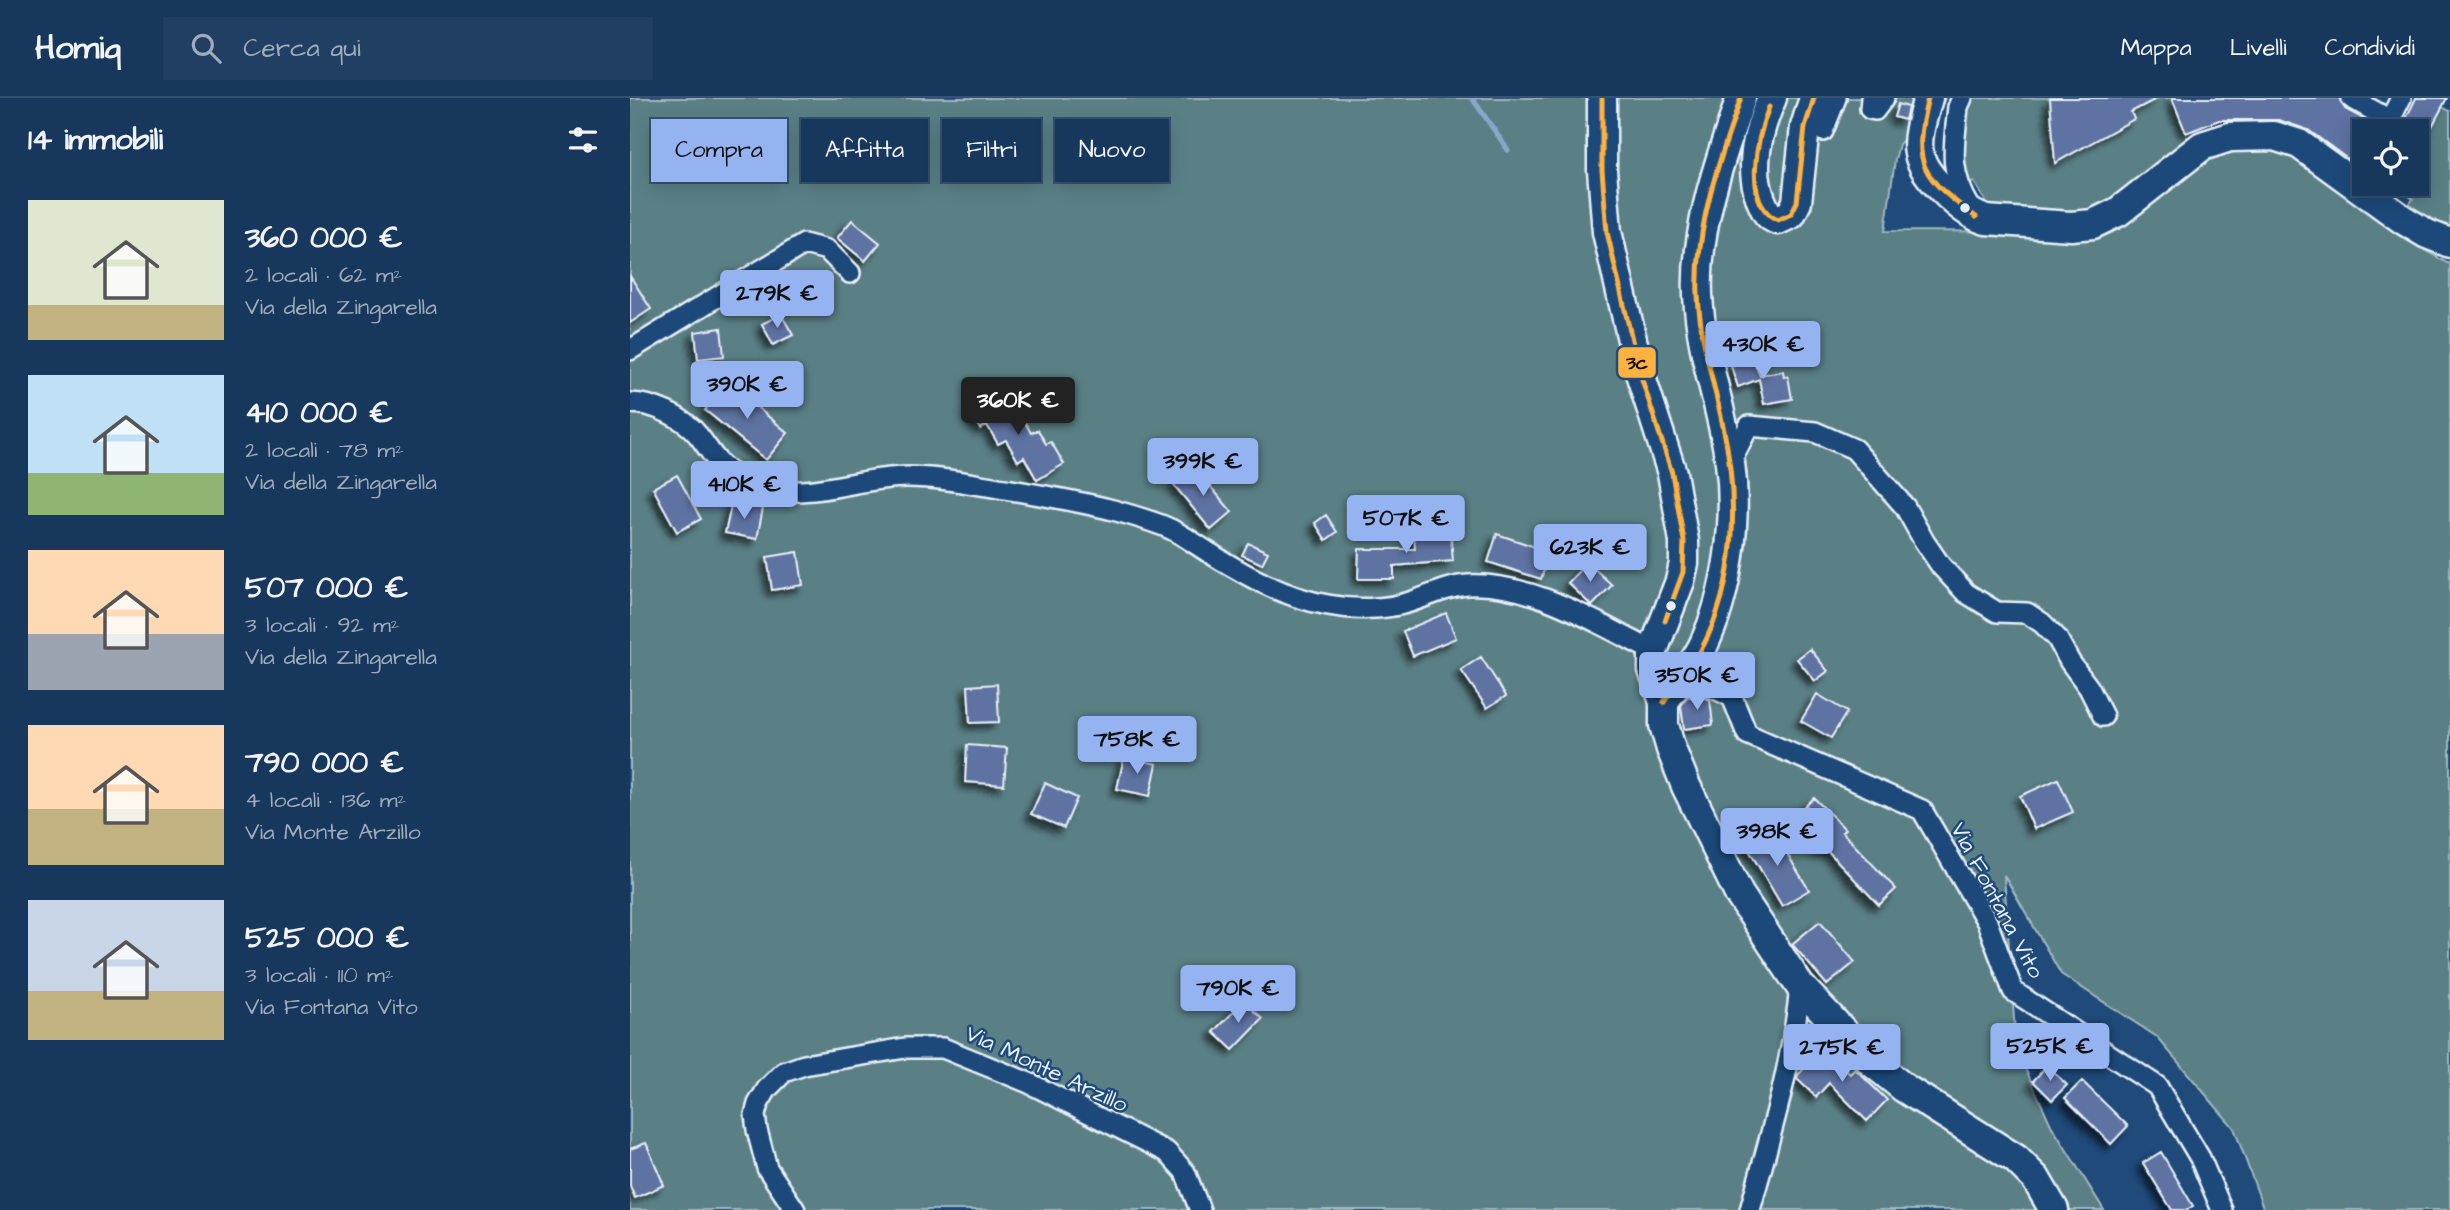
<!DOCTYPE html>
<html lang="it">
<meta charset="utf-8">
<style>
:root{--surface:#17385c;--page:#203f62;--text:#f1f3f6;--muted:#9eacbb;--line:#365272;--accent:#95b2f1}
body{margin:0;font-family:"Architects Daughter",sans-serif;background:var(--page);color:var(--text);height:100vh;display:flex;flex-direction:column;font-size:26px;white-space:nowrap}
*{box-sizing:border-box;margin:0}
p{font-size:23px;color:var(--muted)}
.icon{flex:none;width:38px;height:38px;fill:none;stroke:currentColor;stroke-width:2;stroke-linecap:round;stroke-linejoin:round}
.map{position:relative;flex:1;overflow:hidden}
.side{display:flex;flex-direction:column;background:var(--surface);width:630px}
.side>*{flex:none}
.banner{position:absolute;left:21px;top:21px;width:665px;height:63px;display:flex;gap:14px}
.buttons{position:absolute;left:1722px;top:21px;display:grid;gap:14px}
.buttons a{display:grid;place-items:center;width:77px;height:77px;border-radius:0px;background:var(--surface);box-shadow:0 4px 18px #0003,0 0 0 2px var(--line);font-size:35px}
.price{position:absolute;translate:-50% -60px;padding:0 16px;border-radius:7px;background:var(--accent);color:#111;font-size:23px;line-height:46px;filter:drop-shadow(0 2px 4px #0008)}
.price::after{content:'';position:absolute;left:50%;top:42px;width:21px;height:16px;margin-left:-10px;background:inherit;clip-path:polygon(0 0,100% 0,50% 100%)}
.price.active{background:#222;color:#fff}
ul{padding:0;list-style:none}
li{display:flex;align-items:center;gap:21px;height:175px;padding:0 28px}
li span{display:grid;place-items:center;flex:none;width:196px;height:140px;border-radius:0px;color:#555}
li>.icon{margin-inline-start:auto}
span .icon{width:84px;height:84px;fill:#fffc;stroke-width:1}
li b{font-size:30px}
h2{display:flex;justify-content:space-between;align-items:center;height:84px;padding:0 28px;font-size:30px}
.chip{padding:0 24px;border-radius:0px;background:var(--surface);box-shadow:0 4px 18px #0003,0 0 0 2px var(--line);font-size:24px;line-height:63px}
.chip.active{background:var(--accent);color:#111}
header{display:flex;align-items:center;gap:42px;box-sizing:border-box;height:98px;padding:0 35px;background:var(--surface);border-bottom:2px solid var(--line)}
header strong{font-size:33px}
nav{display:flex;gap:38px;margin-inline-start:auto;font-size:24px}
.search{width:490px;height:63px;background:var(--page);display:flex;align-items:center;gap:18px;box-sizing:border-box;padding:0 24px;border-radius:0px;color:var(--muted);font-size:26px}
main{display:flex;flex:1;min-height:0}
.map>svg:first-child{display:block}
</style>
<header>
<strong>Homiq</strong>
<div class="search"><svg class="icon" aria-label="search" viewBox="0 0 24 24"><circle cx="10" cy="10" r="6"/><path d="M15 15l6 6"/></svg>Cerca qui</div>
<nav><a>Mappa</a><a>Livelli</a><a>Condividi</a></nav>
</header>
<main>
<section class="side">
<h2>14 immobili<svg class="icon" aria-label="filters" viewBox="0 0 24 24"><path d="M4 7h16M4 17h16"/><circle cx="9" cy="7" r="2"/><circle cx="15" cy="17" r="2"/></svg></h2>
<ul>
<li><span style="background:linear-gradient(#dfe7d0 75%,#c2b280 0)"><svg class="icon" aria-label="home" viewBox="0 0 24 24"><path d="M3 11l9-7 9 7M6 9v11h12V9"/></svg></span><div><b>360 000 €</b><p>2 locali · 62 m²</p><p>Via della Zingarella</p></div></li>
<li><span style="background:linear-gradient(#bfe0f5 70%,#8fb573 0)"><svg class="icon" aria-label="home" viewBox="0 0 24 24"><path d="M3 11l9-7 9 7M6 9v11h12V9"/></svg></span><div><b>410 000 €</b><p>2 locali · 78 m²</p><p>Via della Zingarella</p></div></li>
<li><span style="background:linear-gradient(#ffd9b3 60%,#9aa5b1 0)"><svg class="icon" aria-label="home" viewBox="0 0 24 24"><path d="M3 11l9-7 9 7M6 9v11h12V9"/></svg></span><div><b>507 000 €</b><p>3 locali · 92 m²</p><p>Via della Zingarella</p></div></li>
<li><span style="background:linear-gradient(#ffd9b3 60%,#c2b280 0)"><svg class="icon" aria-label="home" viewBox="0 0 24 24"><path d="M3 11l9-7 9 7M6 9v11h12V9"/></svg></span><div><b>790 000 €</b><p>4 locali · 136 m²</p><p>Via Monte Arzillo</p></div></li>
<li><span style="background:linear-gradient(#c9d6e8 65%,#c2b280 0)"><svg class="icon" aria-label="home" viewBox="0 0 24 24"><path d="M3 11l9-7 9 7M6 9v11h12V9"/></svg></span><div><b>525 000 €</b><p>3 locali · 110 m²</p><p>Via Fontana Vito</p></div></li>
</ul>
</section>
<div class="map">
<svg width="1820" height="1112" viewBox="0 0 1820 1112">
<defs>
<filter id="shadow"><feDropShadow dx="-5.5" dy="5.5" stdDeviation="3.5" flood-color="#0009"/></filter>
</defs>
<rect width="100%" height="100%" fill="#1f4a7a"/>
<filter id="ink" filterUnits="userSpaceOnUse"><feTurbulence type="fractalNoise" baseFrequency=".0143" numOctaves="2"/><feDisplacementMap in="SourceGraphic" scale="14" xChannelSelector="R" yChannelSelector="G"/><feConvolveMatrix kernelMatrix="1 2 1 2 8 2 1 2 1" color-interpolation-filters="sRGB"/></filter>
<g filter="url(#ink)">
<!-- green -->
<path fill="#5a8086" stroke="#a1b8bf" stroke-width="2" d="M 0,0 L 1315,0 L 1313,5 L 1269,46 L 1265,62 L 1255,133 L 1464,134 L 1583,53 L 1648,48 L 1701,79 L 1769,137 L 1817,165 L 1820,165 L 1820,1112 L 1634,1112 L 1604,1030 L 1527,939 L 1431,876 L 1374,777 L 1386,950 L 1421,1027 L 1474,1112 L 0,1112 Z
M 1341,0 L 1542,0 L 1556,35 L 1557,43 L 1486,108 L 1445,122 L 1347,109 L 1356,104 L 1344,84 L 1335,89 C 1332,59 1332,29 1341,0 Z
M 1812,9 L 1820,13 L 1820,130 L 1812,129 L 1805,122 L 1799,126 L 1778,108 L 1783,101 L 1765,86 L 1787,86 L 1787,33 L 1771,33 L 1774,24 L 1798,36 Z"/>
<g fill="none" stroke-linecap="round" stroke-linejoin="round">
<!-- stream -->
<path stroke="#89a8c7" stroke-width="5" d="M 842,0 L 878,52"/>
</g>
<!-- building -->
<path fill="#5e73a3" stroke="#e8f1f8" stroke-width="2" filter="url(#shadow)" d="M 1420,0 L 1528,0 L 1501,14 L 1504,21 L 1425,65 Z
M 1542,0 L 1709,0 L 1715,11 L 1756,33 L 1734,33 L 1734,73 L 1678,32 L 1649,22 L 1589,22 L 1556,35 Z
M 1786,0 L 1817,0 L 1798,36 L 1792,33 L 1770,33 Z
M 1268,6 L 1278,9 L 1275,22 L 1264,19 Z
M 222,122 L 250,145 L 235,163 L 207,140 Z
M 0,178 L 21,211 L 0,225 Z
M 151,216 L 163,237 L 143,247 L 132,226 Z
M 91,230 L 94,258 L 68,261 L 65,234 Z
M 1122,259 L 1130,277 L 1153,273 L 1154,279 L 1158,278 L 1162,301 L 1134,306 L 1129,281 L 1108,289 L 1101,268 Z
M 98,285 L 158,335 L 136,362 L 75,312 Z
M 369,296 L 382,318 L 389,314 L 401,335 L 408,332 L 416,346 L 421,344 L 434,366 L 407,382 L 394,359 L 388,363 L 376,342 L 368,346 L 357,327 L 350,331 L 340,313 Z
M 564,369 L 602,414 L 581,432 L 543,386 Z
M 47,377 L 71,421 L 47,434 L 23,390 Z
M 102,404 L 133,410 L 127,441 L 95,435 Z
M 696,417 L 707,434 L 696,442 L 685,425 Z
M 820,430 L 823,463 L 764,468 L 764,481 L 728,481 L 729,451 L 785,451 L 784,433 Z
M 867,436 L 920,454 L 911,481 L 858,464 Z
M 618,445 L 638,454 L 632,466 L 612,457 Z
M 168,454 L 173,487 L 142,492 L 137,459 Z
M 957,464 L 982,487 L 962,508 L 938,485 Z
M 816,515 L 826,540 L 783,558 L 773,533 Z
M 1180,551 L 1198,573 L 1185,583 L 1167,561 Z
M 851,559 L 876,598 L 857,610 L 831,572 Z
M 367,586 L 369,624 L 340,625 L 338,588 Z
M 1187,596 L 1217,614 L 1201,640 L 1171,623 Z
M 1071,598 L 1080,602 L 1083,627 L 1054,631 L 1051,608 L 1057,599 Z
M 337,647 L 377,650 L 374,687 L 335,684 Z
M 494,659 L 527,666 L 520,698 L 487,691 Z
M 1428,681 L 1443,714 L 1404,731 L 1390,698 Z
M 415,685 L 447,700 L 434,730 L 401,716 Z
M 1184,700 L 1215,731 L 1212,734 L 1266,791 L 1249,807 L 1195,750 L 1191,754 L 1160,723 Z
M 1142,731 L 1179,792 L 1152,808 L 1116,747 Z
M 1190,823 L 1225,864 L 1197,887 L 1162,846 Z
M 614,903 L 633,921 L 603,952 L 584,934 Z
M 1193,951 L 1220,976 L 1225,971 L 1257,1002 L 1237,1023 L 1199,985 L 1186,999 L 1167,981 L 1168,977 Z
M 1417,968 L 1437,987 L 1422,1002 L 1403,983 Z
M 1452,983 L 1498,1028 L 1481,1046 L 1435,1000 Z
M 16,1045 L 34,1087 L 5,1100 L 0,1088 L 0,1051 Z
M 1531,1054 L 1563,1108 L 1556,1112 L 1542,1112 L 1513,1065 Z"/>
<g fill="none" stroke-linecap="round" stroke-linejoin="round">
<!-- street casing -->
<g stroke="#e8f1f8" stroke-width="24">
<path id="street" d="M 1241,0 L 1240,11 L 1245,12 L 1254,0
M 1332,0 L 1328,9 C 1324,49 1318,73 1340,109
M 1721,0 L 1760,22 L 1771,0
M 1193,33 L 1206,0
M 0,252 L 174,146 L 197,152 L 220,175
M 0,305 C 22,305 54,319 68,337 C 77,348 84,362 96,371 C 109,382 129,390 146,392 C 189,398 233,379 277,379 C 310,379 343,386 375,391 C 411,397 448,403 483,412 C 501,417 519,422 536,429 C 551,435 565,446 578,454 C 617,478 653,499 698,507 C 724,512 755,512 780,504 C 799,498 819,488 838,487 C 904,484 966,525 1023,553
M 1100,365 L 1119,328 L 1185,334 L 1224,351 L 1275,409 L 1294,443 L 1311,468 L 1336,495 L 1367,514 L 1397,515 L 1412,525 L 1427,540 L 1440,564 L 1459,590 L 1473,618
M 1054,576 L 1102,599 L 1117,636 L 1292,712 L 1357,824 L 1383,893 L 1527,988 L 1570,1060 L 1592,1112
M 165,1112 L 137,1070 L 127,1032 L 125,1017 L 128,1006 L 137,991 L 154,974 L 174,967 L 275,950 L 313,950 L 399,985 L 537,1054 L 555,1074 L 570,1112
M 1120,1112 C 1140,1038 1163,964 1170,888"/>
</g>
<!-- secondary casing -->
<g stroke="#e8f1f8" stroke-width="33">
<path id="secondary" d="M 972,0 L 972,72 L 977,134 L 1009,272 L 1042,375 L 1054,443 L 1054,465 L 1050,483 L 1023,553 L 1023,572 L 1034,604 L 1034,627 L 1041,651 L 1056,688 L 1109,796 L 1170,888 L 1243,965 L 1274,990 L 1386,1061 L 1406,1081 L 1424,1112
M 1142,0 C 1128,32 1118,68 1131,102 C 1135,111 1137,119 1148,122 L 1161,116 L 1167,104 L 1175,29 L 1184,0
M 1298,0 C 1284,49 1280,61 1319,98 C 1330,108 1342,118 1356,122 L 1441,128 L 1463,126 L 1488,114 L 1572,48 L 1600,39 L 1644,38 L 1669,46 L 1772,121 L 1797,136 L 1820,145
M 1034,604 C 1046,584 1063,569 1073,548 C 1098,496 1108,421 1100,365 C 1092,308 1071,257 1068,197 C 1065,130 1090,62 1111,0"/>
</g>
<!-- street -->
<use href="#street" stroke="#1f4a7a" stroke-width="19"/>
<!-- secondary -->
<use href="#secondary" stroke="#1f4a7a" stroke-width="28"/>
<!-- bus-1 casing -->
<g stroke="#1f4a7a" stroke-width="10">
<path id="bus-1" d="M 972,0 L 972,72 L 977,134 L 1009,272 L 1042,375 L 1054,443 L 1053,474 L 1035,523
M 1298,0 C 1281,68 1292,79 1346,119
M 1139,9 C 1128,37 1111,106 1148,122 L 1161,116 L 1167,104 L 1175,29 L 1184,0
M 1034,604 C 1046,586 1061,571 1071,552 C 1107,485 1109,401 1093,328 C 1084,284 1070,242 1068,197 C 1065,129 1089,63 1111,0"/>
</g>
<!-- bus-1 -->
<use href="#bus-1" stroke="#ffb240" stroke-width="5"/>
</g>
</g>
<!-- markers -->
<g fill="#e8f1f8" stroke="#1f4a7a" stroke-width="2.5">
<circle cx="1335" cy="110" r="6"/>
<circle cx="1041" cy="508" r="6"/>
</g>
<g text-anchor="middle" stroke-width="5" stroke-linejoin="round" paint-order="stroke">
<!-- street labels -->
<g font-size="23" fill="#e8f1f8" stroke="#1f4a7a">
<text transform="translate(1368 802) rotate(62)" y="8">Via Fontana Vito</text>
<text transform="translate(417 970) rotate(25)" y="8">Via Monte Arzillo</text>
</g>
</g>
<rect stroke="#1f4a7a" stroke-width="2.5" x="987" y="248" width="40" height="33" rx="7" fill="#ffb240"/>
<g font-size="19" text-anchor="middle" font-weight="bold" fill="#111">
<text x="1007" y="271">3c</text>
</g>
</svg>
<div class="buttons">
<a><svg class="icon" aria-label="locate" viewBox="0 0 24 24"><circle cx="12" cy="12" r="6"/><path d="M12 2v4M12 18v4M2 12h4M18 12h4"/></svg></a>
</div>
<b class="price" style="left:147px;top:232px">279K €</b>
<b class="price" style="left:1133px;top:283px">430K €</b>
<b class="price" style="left:117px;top:323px">390K €</b>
<b class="price active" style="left:388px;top:339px">360K €</b>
<b class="price" style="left:573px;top:400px">399K €</b>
<b class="price" style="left:114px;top:423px">410K €</b>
<b class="price" style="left:776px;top:457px">507K €</b>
<b class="price" style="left:960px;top:486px">623K €</b>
<b class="price" style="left:1067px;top:614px">350K €</b>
<b class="price" style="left:507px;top:678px">758K €</b>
<b class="price" style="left:1147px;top:770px">398K €</b>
<b class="price" style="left:608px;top:927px">790K €</b>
<b class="price" style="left:1420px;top:985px">525K €</b>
<b class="price" style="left:1212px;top:986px">275K €</b>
<div class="banner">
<a class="chip active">Compra</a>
<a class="chip">Affitta</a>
<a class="chip">Filtri</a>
<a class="chip">Nuovo</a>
</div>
</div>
</main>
